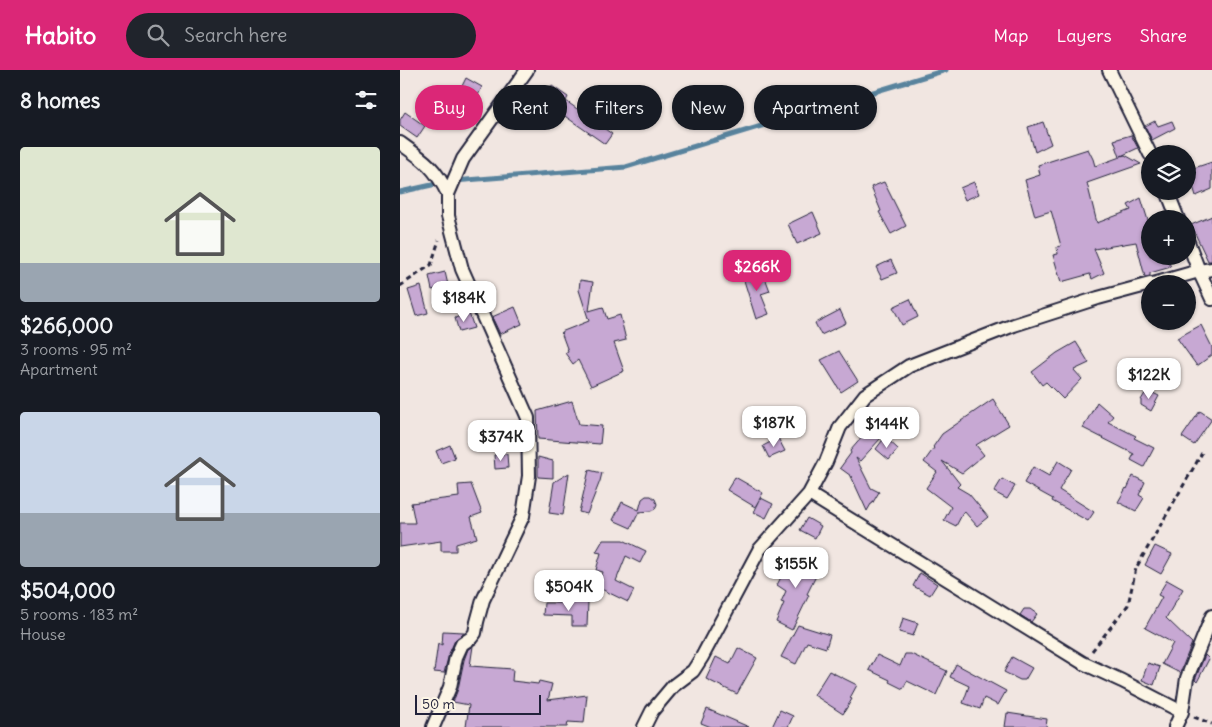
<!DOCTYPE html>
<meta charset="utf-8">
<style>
:root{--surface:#171b24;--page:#20242c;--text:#f1f3f6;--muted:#9ea1a6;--accent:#db2777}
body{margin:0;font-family:Delius,sans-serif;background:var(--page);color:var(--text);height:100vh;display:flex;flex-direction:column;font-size:19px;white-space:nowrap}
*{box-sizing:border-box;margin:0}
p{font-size:16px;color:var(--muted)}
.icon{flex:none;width:28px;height:28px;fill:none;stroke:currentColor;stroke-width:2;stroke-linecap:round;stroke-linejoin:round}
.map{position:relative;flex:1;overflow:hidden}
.side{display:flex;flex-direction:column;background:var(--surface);width:400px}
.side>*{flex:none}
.banner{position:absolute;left:15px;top:15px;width:475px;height:45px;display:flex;gap:10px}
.controls{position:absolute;left:741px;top:75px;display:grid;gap:10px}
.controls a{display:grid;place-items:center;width:55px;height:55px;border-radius:50%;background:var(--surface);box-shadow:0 1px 4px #0004;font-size:25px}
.scale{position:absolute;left:15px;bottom:12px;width:126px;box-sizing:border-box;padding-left:5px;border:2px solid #22223b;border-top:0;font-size:14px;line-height:18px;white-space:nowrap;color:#22223b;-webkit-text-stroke:4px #fcf5e5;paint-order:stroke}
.price{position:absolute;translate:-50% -42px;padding:0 11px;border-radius:10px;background:#fff;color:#222;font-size:16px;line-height:32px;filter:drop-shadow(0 1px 2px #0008)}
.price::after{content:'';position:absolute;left:50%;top:30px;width:15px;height:11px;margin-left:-8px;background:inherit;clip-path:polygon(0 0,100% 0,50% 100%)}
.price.active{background:var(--accent);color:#fff}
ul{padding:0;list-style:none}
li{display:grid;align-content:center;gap:10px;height:265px;padding:0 20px}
li span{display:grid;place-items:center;height:155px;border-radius:5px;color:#555}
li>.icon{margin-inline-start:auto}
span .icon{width:90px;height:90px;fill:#fffc;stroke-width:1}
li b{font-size:21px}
h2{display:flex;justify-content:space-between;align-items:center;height:60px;padding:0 20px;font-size:21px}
.tag{padding:0 18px;border-radius:22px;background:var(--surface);box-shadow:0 1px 4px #0004;font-size:18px;line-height:45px}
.tag.active{background:var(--accent);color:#fff}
header{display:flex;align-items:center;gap:30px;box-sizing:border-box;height:70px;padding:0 25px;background:var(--accent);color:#fff}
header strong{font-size:24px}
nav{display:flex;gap:28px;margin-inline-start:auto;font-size:18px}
.search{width:350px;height:45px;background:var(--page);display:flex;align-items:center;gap:12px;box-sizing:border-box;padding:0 18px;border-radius:28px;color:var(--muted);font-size:19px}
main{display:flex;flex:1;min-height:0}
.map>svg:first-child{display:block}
</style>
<header>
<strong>Habito</strong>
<div class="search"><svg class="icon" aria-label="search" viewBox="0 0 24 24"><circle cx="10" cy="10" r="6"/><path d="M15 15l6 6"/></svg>Search here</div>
<nav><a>Map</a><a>Layers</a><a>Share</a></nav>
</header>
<main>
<section class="side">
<h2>8 homes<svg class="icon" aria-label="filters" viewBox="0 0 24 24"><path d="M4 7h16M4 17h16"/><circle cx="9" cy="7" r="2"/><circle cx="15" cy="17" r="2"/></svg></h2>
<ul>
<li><span style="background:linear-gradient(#dfe7d0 75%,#9aa5b1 0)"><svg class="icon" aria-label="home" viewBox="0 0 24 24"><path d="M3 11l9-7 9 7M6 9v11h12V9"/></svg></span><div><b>$266,000</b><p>3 rooms · 95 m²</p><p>Apartment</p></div></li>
<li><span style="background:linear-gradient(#c9d6e8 65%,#9aa5b1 0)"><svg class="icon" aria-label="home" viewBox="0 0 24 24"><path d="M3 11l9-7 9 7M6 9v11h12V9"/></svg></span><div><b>$504,000</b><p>5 rooms · 183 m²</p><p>House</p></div></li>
</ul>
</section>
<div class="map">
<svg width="812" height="657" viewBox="0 0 812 657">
<rect width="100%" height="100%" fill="#f1e6e1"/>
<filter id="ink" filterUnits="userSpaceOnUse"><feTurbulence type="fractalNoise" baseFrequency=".02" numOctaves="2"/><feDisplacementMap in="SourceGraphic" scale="10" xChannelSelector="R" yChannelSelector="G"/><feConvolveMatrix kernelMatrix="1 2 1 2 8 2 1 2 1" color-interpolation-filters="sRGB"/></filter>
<g filter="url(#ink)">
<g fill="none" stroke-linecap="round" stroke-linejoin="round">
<!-- stream -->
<path stroke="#59839d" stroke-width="5" d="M 54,111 L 226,97 L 546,0
M 0,122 L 41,113"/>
</g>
<!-- building -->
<path fill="#c7a8d3" stroke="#22223b" d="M 66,8 L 82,17 L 71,40 L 52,31 L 59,18 L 61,18 Z
M 152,16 L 168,27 L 166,31 L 212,64 L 205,74 L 159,42 L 148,57 L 131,45 Z
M 5,42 L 25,56 L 17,68 L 0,56 L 0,50 Z
M 755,51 L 758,56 L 772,51 L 775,58 L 752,70 L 745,56 Z
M 643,52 L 651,74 L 635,82 L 628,57 Z
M 731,65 L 738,78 L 721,86 L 725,85 L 741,94 L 687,113 L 697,153 L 731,140 L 728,135 L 741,128 L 750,157 L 750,186 L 766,186 L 771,197 L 750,203 L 750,206 L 745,207 L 736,172 L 694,179 L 704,203 L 692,209 L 690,204 L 661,212 L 653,185 L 658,184 L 657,177 L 661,176 L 652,144 L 651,141 L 635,146 L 625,110 L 640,105 L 638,95 L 688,79 L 693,89 L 695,96 L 720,87 L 714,70 Z
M 812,92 L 812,119 L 796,126 L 788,100 Z
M 484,112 L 506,156 L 491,164 L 479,142 L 481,141 L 471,117 Z
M 574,112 L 579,124 L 565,130 L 560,118 Z
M 413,142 L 422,163 L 397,174 L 388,154 Z
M 812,146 L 812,191 L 808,191 L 791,155 Z
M 491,190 L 497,203 L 482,209 L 476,197 Z
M 352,200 L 354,205 L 363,202 L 370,221 L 361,224 L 369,244 L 356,249 L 342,204 Z
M 45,202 L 48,215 L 32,220 L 29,206 Z
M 180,210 L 193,212 L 189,241 L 203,237 L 207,249 L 220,245 L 226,270 L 214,273 L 224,301 L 191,316 L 178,290 L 173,294 L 165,283 L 168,281 L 161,262 L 189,251 L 179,220 Z
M 21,216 L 28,243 L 16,246 L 8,220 Z
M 510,229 L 518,247 L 502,255 L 493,237 Z
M 115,237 L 122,254 L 100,264 L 92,247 Z
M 440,240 L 446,253 L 421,265 L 415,253 Z
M 69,243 L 74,258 L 59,262 L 55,248 Z
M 801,255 L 812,277 L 812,285 L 797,296 L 777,268 Z
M 676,272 L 689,293 L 674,300 L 682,309 L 663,329 L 646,312 L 642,315 L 632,302 L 657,283 Z
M 439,281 L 458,311 L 441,322 L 421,290 Z
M 747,320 L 759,326 L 751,341 L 741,335 L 741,330 Z
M 593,329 L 609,355 L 576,375 L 584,385 L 562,403 L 542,391 L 560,414 L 557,417 L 569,424 L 588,447 L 577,456 L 564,441 L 556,456 L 544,450 L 551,437 L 526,418 L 537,402 L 524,392 L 534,378 L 533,377 L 542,364 Z
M 172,331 L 179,354 L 202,356 L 200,374 L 138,369 L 137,341 Z
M 697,332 L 713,346 L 708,352 L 736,366 L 734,368 L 754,378 L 744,397 L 731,390 L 734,384 L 683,358 Z
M 800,341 L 812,349 L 794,375 L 782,367 Z
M 470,358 L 481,368 L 460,391 L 456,388 L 471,418 L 479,422 L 472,434 L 471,434 L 467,441 L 451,406 L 440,398 L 451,383 L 450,381 Z
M 485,367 L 498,379 L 489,390 L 476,379 Z
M 378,368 L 385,381 L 369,388 L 363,376 Z
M 50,375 L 55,388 L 41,393 L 36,381 Z
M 107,384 L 108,398 L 95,399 L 94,385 Z
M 138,387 L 153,391 L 153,408 L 138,407 Z
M 658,391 L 671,399 L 659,420 L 694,442 L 688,451 L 652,431 L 653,429 L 624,413 L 633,397 L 649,406 Z
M 189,400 L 202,403 L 200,411 L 187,444 L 179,442 Z
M 169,403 L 163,445 L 149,443 L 154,412 Z
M 733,406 L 745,412 L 739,425 L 744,428 L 736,441 L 718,432 L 726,418 L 727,419 Z
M 335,407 L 363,423 L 355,437 L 327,420 Z
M 602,409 L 615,416 L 607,429 L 594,422 Z
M 71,414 L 82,443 L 71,447 L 77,468 L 56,474 L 56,481 L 41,481 L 41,471 L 0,477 L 0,453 L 15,453 L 11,433 L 59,427 L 58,415 Z
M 246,426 L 251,426 L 255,429 L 257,434 L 255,439 L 251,441 L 239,442 L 231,458 L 213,450 L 222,432 L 239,440 L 242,429 Z
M 361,428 L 373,434 L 366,448 L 354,442 Z
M 407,448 L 421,456 L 415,468 L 400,460 Z
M 203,470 L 223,470 L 246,481 L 240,493 L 226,486 L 216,511 L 234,520 L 228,532 L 197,517 L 203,502 L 196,500 L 201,483 L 196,482 Z
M 755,476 L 772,484 L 761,504 L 745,495 Z
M 393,484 L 420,498 L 407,524 L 409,525 L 392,560 L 376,552 L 384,533 L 381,532 L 386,521 L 377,515 Z
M 520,503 L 537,514 L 530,525 L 513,516 Z
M 767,510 L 783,519 L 766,548 L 792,573 L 780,603 L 762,594 L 773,573 L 745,558 L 762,527 L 758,525 Z
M 172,532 L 188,532 L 187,556 L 172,556 L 172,546 L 143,545 L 144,533 L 172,533 Z
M 624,539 L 630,539 L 637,544 L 631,552 L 620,545 Z
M 503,548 L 518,553 L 513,566 L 499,562 Z
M 398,555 L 430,565 L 426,578 L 407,572 L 396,594 L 381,587 Z
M 43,561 L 63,562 L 63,564 L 55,570 L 49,584 L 44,603 L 34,602 L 38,573 L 42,575 Z
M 73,576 L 70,596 L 113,599 L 112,611 L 138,614 L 139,611 L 152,614 L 148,630 L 187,625 L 184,653 L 168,652 L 167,657 L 66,657 L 69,635 L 53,632 L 58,619 L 64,590 L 68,579 Z
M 338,578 L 357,588 L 337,624 L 306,609 L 316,587 L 330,594 Z
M 505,584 L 511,584 L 547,601 L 536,625 L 507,611 L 503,619 L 489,612 L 490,610 L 469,600 L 477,585 L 500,596 Z
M 805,585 L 809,589 L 797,612 L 795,610 Z
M 612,587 L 632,598 L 625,610 L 620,610 L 604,602 Z
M 748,593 L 760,597 L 754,615 L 742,610 Z
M 556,594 L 606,621 L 598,635 L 584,628 L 580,639 L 563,633 L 569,616 L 550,607 Z
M 429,601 L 457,615 L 450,628 L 452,629 L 443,644 L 414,625 Z
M 307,639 L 349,657 L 311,657 L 301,653 Z
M 380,640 L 393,646 L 388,657 L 372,657 Z
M 607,643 L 647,649 L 646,657 L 605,657 Z"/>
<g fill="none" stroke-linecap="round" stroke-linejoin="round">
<!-- street casing -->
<g stroke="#22223b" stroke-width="16">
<path id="street" d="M 709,0 L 750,84
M 0,73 C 24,90 35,97 48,124
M 767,121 L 778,149
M 788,172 L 799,201 L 812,229
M 753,214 L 799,201 L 812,199
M 409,424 L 683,593 L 722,611 L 782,642
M 33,657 L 50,617 L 56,587 L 62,574 L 71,568 L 75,563 L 77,552 L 83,530 L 123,446 L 129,406 L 128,348 L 62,199 L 48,146 L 48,124 L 63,89 L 127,0
M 244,657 L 252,641 L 273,616 L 293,601 L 302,587 L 359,480 L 409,424 L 426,392 L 440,357 L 465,325 L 509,296 L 614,255 L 698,228 L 750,214
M 775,657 L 782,642 L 787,608 L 812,546"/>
</g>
<!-- path -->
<path stroke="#22223b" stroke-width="3" stroke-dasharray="5 4" stroke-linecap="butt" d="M 0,216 L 31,195 L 39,170
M 692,581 L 728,535 L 736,498 L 802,383
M 794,647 L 812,654"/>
<!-- street -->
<use href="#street" stroke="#fcf5e5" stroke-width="12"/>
</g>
</g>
</svg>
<div class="controls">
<a><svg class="icon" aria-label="layers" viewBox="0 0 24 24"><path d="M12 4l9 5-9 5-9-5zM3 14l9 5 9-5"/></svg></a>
<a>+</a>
<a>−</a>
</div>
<div class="scale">50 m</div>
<b class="price active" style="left:357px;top:222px">$266K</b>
<b class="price" style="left:64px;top:253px">$184K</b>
<b class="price" style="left:749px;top:330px">$122K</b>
<b class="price" style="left:374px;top:378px">$187K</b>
<b class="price" style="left:487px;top:379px">$144K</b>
<b class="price" style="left:101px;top:392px">$374K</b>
<b class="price" style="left:396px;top:519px">$155K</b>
<b class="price" style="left:169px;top:542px">$504K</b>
<div class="banner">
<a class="tag active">Buy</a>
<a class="tag">Rent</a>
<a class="tag">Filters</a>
<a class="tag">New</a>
<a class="tag">Apartment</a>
</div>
</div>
</main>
